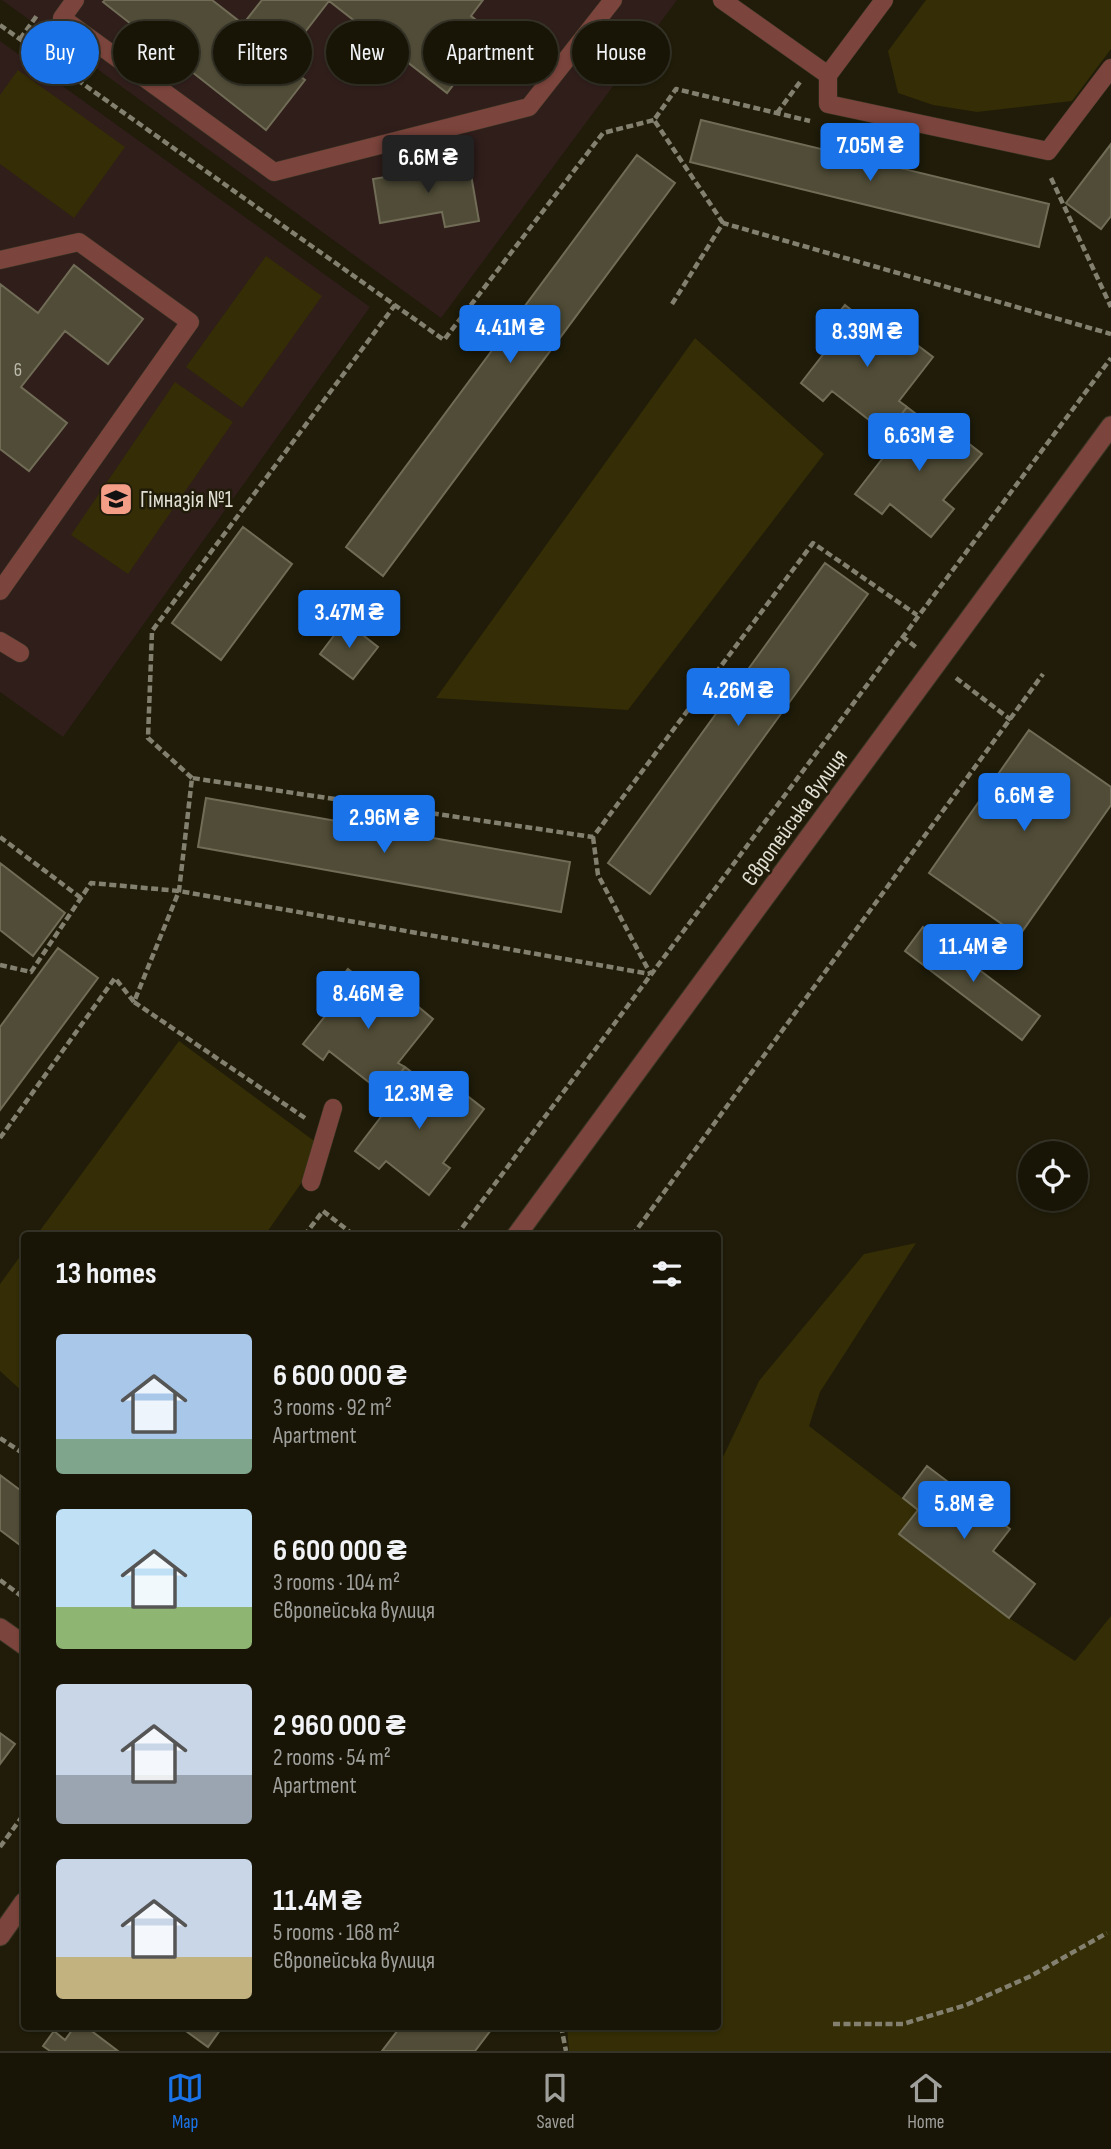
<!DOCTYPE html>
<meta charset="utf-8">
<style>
:root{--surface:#181507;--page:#252215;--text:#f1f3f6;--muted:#9f9f9b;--line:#363428;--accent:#1a73e8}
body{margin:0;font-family:"Sofia Sans Condensed",sans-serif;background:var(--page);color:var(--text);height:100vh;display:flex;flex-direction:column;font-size:26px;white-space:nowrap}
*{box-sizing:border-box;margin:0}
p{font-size:23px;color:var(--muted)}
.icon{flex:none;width:38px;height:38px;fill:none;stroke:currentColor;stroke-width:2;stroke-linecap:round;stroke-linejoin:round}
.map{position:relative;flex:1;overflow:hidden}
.panel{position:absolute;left:21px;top:1232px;width:700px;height:798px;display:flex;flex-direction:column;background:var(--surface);border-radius:7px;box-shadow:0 2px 5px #0004,0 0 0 2px var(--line)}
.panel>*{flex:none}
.hud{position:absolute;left:21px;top:21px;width:700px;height:63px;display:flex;gap:14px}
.fabs{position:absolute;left:1018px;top:1141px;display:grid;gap:14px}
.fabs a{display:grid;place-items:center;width:70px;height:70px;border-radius:50%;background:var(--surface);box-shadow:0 2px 5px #0004,0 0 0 2px var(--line);font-size:35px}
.price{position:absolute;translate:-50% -60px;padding:0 16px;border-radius:7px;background:var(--accent);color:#fff;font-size:23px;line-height:46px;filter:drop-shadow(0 2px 4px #0008)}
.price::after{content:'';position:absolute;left:50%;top:42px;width:21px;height:16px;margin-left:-10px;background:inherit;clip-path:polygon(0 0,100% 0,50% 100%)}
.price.active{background:#222;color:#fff}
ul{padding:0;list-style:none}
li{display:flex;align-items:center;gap:21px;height:175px;padding:0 35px}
li span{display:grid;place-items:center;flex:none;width:196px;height:140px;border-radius:7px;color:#555}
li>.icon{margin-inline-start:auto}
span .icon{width:84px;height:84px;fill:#fffc;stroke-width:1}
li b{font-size:30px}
h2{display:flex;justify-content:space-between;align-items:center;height:84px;padding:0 35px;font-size:30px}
.chip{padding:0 24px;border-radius:32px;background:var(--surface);box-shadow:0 2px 5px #0004,0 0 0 2px var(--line);font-size:24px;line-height:63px}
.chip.active{background:var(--accent);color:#fff}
.dock{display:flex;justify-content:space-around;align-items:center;height:98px;border-top:2px solid var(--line);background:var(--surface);font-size:19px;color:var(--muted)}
.dock a{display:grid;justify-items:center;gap:4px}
.dock .active{color:var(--accent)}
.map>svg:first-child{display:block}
</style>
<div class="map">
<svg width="1111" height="2051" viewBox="0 0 1111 2051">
<rect width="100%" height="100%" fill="#201c09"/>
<!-- education -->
<path fill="#301e1b" d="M 2,0 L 677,0 L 441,318 Z
M 0,41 L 370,307 L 63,737 L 0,692 Z"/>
<!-- green -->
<path fill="#342d05" d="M 926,0 L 1111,0 L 1111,49 L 1072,101 L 977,112 L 933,105 L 898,93 L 888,51 Z
M 18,70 L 125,147 L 74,218 L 0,164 L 0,95 Z
M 266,256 L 322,296 L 242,408 L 186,367 Z
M 695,338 L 824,454 L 628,710 L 436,698 Z
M 175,382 L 233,422 L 128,574 L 71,535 Z
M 179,1041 L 325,1149 L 265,1235 L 36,1236 Z
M 916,1243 L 820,1392 L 809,1426 L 918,1510 L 900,1534 L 1009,1618 L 1075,1661 L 1111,1616 L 1111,2051 L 569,2051 L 567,2027 L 718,2026 L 718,1460 L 724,1455 L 759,1381 L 864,1254 Z
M 24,1251 L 24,1393 L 0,1371 L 0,1284 Z"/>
<!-- building -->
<path fill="#504c37" stroke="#706c56" stroke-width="2" d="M 105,0 L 212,0 L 243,24 L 262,0 L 483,0 L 471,16 L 493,33 L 447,93 L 329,1 L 282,62 L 305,80 L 266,130 L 103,2 Z
M 701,120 L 1049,204 L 1039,247 L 690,162 Z
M 1111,144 L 1111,216 L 1101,229 L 1066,203 Z
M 637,155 L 675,183 L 383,576 L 346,547 Z
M 469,163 L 479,221 L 445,227 L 442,212 L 380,223 L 373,179 Z
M 74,265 L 143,319 L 108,364 L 65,331 L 21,387 L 67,423 L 29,471 L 0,449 L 0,284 L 38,313 Z
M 845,305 L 897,346 L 905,336 L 933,357 L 899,401 L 907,407 L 887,434 L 832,391 L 823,401 L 801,383 L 835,339 L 825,330 Z
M 907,407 L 950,440 L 955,433 L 982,454 L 943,500 L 954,509 L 931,537 L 890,504 L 882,514 L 855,494 L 896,441 L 887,434 Z
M 243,527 L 292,564 L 221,660 L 172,623 Z
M 825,563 L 868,594 L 650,894 L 608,863 Z
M 345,621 L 378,647 L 353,679 L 320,654 Z
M 1029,730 L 1111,787 L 1111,805 L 1019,936 L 929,873 Z
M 206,798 L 570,862 L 561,912 L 198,847 Z
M 0,863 L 65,913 L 33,956 L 0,930 Z
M 923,927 L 1040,1016 L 1022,1040 L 905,951 Z
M 58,948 L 98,978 L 0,1110 L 0,1027 Z
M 348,969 L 400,1010 L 409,999 L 433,1019 L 398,1063 L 405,1067 L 384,1094 L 329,1051 L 323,1060 L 303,1044 L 337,1001 L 328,994 Z
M 405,1067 L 452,1103 L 461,1091 L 484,1109 L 443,1163 L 450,1168 L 429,1195 L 386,1161 L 379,1169 L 355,1151 L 393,1101 L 384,1094 Z
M 927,1466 L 1010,1529 L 993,1551 L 1035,1584 L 1009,1618 L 899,1534 L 918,1510 L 903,1498 Z
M 0,1475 L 24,1493 L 24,1548 L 0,1530 Z
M 0,1733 L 15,1744 L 0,1764 Z
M 75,2026 L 85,2026 L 118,2051 L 50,2051 L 43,2046 L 54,2031 L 65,2040 Z
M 179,2026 L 223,2026 L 208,2047 Z
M 401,2026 L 494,2026 L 475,2051 L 382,2051 Z"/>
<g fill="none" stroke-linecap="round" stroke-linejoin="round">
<!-- service casing -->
<g stroke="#3b3725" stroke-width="19">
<path id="service" d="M 75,0 L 62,18 L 274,172 L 529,107 L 613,0
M 722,0 L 828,75
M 884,0 L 828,75 L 828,104 L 1048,151 L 1111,68
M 0,260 L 79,242 L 190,322 L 0,591
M 0,641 L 20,653
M 311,1182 L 333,1108"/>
</g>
<!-- minor casing -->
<g stroke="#3b3725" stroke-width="21">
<path id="minor" d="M 0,1628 L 24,1645"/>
</g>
<!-- tertiary casing -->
<g stroke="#3b3725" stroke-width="21">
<path id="tertiary" d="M 516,1236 L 1111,426
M 0,1936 L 24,1902"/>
</g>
<!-- path -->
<path stroke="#838070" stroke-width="4.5" stroke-dasharray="7 3.5" stroke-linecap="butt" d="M 0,25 L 444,340 L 603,133 L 654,120
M 20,39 L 38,14
M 777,113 L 800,82
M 1051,178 L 1111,307
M 723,223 L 654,120 L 676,89 L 810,121
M 672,304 L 723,223 L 1111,334
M 902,636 L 918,649
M 956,678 L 1011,720
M 192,778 L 148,738 L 152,631 L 395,305
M 0,837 L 81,898
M 593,837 L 598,875 L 650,973
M 0,965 L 31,972 L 91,883 L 179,891 L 650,974
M 305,1118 L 134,1002 L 179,891 L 192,778 L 593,837 L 813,543 L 917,615
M 0,1138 L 115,978 L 134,1002
M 304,1236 L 323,1211 L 355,1236
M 456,1236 L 1111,358
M 632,1236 L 1043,674
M 0,1438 L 24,1454
M 0,1580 L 24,1598
M 0,1847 L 24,1814
M 833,2024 L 903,2024 L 966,2005 L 1031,1976 L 1107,1933
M 561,2026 L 566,2051"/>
<!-- service -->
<use href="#service" stroke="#7b443c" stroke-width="18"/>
<!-- minor -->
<use href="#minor" stroke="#7b443c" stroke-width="19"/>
<!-- tertiary -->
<use href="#tertiary" stroke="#7b443c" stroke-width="19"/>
</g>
<!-- icons -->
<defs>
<g id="school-square" transform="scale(1.75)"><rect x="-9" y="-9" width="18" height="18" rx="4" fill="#f49e88" stroke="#201c09"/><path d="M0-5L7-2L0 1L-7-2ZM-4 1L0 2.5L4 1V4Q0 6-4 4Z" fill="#111"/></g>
</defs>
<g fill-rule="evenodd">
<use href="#school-square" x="116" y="499"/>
</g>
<g text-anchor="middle" stroke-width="5" stroke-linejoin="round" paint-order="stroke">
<!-- number labels -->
<g font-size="19" fill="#bdbaac">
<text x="18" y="376">6</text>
</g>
<!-- poi labels -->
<g font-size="23" fill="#e1dfd3" stroke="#201c09" text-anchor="start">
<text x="140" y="507">Гімназія №1</text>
</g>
<!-- street labels -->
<g font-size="23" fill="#e1dfd3" stroke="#201c09">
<text transform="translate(794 817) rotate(-54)" y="8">Європейська вулиця</text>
</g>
</g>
</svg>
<div class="fabs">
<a><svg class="icon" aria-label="locate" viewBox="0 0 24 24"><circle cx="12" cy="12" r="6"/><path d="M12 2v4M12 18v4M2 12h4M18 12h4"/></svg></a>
</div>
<b class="price" style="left:870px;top:183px">7.05M ₴</b>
<b class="price active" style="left:428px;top:195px">6.6M ₴</b>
<b class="price" style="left:510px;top:365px">4.41M ₴</b>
<b class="price" style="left:867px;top:369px">8.39M ₴</b>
<b class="price" style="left:919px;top:473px">6.63M ₴</b>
<b class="price" style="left:349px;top:650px">3.47M ₴</b>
<b class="price" style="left:738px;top:728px">4.26M ₴</b>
<b class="price" style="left:1024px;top:833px">6.6M ₴</b>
<b class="price" style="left:384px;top:855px">2.96M ₴</b>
<b class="price" style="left:973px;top:984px">11.4M ₴</b>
<b class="price" style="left:368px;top:1031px">8.46M ₴</b>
<b class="price" style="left:419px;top:1131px">12.3M ₴</b>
<b class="price" style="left:964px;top:1541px">5.8M ₴</b>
<div class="hud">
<a class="chip active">Buy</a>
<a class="chip">Rent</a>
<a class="chip">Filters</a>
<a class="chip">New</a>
<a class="chip">Apartment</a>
<a class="chip">House</a>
</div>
<section class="panel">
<h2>13 homes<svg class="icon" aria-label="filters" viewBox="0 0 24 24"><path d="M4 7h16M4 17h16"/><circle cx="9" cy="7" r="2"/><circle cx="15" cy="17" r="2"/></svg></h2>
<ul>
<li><span style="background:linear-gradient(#a9c7e8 75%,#7fa58c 0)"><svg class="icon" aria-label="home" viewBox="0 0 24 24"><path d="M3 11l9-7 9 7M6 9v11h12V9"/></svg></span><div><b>6 600 000 ₴</b><p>3 rooms · 92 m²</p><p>Apartment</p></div></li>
<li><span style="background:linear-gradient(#bfe0f5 70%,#8fb573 0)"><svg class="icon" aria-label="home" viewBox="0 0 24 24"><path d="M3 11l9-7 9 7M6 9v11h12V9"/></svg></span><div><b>6 600 000 ₴</b><p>3 rooms · 104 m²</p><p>Європейська вулиця</p></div></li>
<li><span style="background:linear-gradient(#c9d6e8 65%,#9aa5b1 0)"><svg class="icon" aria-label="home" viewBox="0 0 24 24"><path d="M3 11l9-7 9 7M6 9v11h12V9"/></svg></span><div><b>2 960 000 ₴</b><p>2 rooms · 54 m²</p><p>Apartment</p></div></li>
<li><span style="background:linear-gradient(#c9d6e8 70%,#c2b280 0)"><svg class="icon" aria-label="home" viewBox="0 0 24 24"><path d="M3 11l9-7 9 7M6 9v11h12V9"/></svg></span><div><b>11.4M ₴</b><p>5 rooms · 168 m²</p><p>Європейська вулиця</p></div></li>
</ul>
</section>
</div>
<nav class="dock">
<a class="active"><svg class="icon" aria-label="map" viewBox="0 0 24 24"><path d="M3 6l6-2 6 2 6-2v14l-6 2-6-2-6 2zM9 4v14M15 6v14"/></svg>Map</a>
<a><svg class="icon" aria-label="saved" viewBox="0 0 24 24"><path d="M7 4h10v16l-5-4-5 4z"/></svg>Saved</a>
<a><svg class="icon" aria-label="home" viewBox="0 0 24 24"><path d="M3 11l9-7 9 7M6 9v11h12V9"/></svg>Home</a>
</nav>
